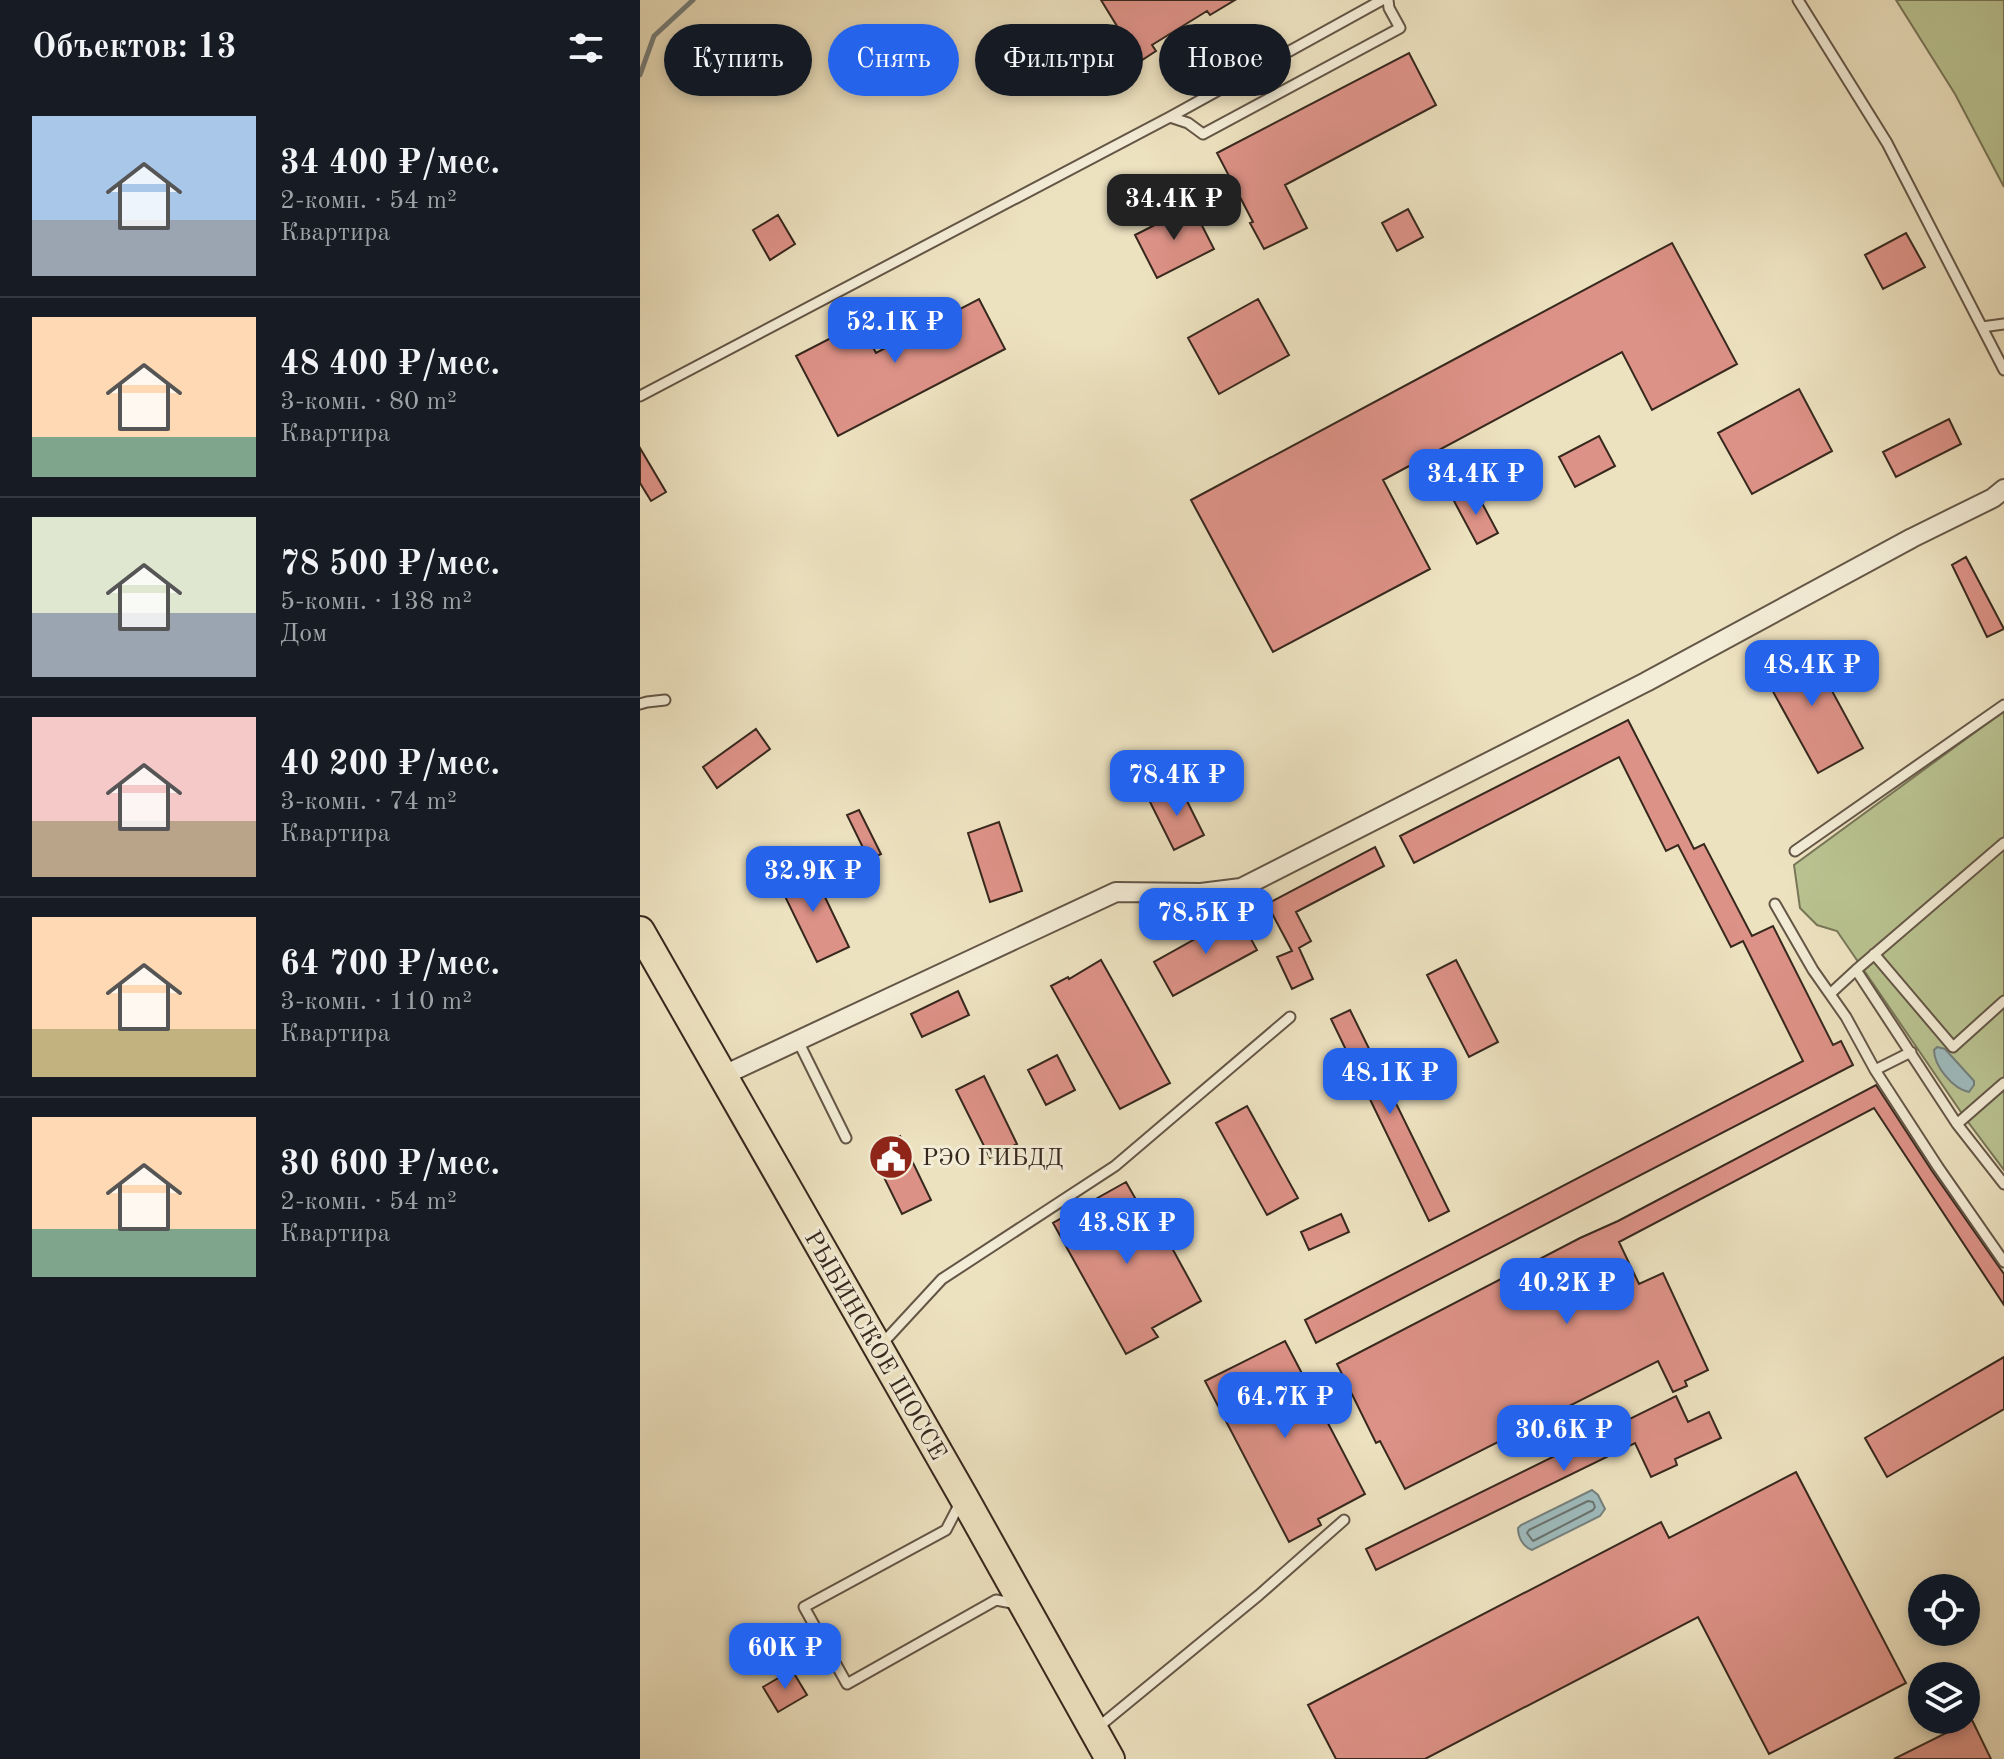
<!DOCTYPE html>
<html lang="ru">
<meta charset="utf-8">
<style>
:root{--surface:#171b24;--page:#242831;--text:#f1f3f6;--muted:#9ea1a6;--line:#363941;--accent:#2563eb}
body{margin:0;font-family:"Old Standard TT",serif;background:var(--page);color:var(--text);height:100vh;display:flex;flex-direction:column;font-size:30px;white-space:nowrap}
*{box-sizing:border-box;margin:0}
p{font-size:26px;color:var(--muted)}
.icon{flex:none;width:44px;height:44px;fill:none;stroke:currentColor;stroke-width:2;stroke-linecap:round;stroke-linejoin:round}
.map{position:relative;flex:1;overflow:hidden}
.side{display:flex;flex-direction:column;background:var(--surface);width:640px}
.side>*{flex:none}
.top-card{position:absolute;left:24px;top:24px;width:760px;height:72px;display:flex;gap:16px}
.fabs{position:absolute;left:1268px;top:1574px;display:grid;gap:16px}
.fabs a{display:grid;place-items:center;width:72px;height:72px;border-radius:50%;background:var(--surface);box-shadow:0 4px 12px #0003;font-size:40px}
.price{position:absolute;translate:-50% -68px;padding:0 18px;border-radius:16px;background:var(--accent);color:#fff;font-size:26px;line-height:52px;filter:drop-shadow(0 2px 4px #0008)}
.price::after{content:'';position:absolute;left:50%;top:48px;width:24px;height:18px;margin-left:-12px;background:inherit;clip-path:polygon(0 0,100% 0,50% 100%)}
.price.current{background:#222;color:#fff}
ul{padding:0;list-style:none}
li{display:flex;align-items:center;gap:24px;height:200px;padding:0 32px}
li+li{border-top:2px solid var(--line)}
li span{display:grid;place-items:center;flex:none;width:224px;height:160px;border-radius:0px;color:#555}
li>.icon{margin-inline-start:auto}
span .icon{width:96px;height:96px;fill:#fffc;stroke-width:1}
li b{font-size:34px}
h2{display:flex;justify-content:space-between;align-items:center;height:96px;padding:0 32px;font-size:34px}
.pill{padding:0 28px;border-radius:36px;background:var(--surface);box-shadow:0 4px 12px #0003;font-size:28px;line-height:72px}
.pill.current{background:var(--accent);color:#fff}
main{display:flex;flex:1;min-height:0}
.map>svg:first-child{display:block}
</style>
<main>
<section class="side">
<h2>Объектов: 13<svg class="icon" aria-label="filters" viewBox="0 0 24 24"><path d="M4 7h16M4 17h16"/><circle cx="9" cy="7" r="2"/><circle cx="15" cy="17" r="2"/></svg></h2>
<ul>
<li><span style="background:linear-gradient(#a9c7e8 65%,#9aa5b1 0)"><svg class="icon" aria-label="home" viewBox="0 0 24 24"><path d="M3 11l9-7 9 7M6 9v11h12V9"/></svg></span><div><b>34 400 ₽/мес.</b><p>2-комн. · 54 m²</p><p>Квартира</p></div></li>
<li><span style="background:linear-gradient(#ffd9b3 75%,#7fa58c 0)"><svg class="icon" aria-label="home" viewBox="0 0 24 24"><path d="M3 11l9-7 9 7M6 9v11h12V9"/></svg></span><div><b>48 400 ₽/мес.</b><p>3-комн. · 80 m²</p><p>Квартира</p></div></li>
<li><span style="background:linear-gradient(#dfe7d0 60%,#9aa5b1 0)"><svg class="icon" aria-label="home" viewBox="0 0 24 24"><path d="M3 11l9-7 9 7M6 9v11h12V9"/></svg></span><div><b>78 500 ₽/мес.</b><p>5-комн. · 138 m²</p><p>Дом</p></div></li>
<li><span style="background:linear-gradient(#f6c9c9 65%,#b9a48a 0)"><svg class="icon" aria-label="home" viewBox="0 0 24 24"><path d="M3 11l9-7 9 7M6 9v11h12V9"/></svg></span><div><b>40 200 ₽/мес.</b><p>3-комн. · 74 m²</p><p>Квартира</p></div></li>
<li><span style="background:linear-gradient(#ffd9b3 70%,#c2b280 0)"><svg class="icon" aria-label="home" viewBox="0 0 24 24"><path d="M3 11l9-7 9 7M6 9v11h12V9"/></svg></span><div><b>64 700 ₽/мес.</b><p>3-комн. · 110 m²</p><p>Квартира</p></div></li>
<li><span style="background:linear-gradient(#ffd9b3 70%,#7fa58c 0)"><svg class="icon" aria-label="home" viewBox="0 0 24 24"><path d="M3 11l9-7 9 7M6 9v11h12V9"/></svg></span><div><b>30 600 ₽/мес.</b><p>2-комн. · 54 m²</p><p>Квартира</p></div></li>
</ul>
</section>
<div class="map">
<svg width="1364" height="1759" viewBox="0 0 1364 1759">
<rect width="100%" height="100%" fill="#ede2c0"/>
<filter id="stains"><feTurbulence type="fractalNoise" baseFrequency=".0025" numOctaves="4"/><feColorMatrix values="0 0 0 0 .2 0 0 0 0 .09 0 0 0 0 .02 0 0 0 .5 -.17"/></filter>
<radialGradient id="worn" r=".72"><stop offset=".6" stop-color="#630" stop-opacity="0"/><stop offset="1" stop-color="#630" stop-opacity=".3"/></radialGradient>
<!-- green -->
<path fill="#b9c391" stroke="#787658" stroke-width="2" d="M 1256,0 L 1364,0 L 1364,187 L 1315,94 Z
M 1364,711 L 1364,1170 L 1325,1118 L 1197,931 L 1177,925 L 1160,908 L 1154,865 Z"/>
<!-- water -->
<path fill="#9ebbbd" stroke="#75807d" stroke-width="2" d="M 1297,1047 L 1305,1049 L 1334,1081 L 1334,1085 L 1329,1092 C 1313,1089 1294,1066 1294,1050 Z
M 952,1490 L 958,1495 L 965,1509 L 960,1516 L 892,1550 C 883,1547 878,1537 878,1528 L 881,1525 Z"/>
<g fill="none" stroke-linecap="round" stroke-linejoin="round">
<!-- shore -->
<path stroke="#6a726e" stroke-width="2" d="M 948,1501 L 953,1502 L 955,1507 L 953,1510 L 897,1539 L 893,1541 L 887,1533 L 889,1530 Z"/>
<!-- stream -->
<path stroke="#75807d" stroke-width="5" d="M 0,75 L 14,36 L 53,0"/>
</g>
<!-- building -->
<path fill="#dd9287" stroke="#37281e" stroke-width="2" d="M 461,0 L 595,0 L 570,15 L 567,11 L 512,45 L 516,51 L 499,62 Z
M 769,53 L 796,105 L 645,185 L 667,228 L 624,249 L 610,223 L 613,222 L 577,153 Z
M 552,206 L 574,249 L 517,278 L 495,235 Z
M 768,209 L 783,237 L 757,251 L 742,223 Z
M 138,215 L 155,244 L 130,260 L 113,230 Z
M 1266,233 L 1285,267 L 1243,289 L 1225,255 Z
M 1032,243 L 1097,364 L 1012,410 L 982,352 L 743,480 L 790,569 L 633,652 L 551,500 Z
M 339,299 L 365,349 L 198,436 L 156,356 L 220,323 L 236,353 Z
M 618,299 L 649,355 L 579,394 L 548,338 Z
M 1159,389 L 1192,451 L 1112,494 L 1078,433 Z
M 1309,419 L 1321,444 L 1256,477 L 1243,452 Z
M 959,436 L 975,466 L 935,487 L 919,457 Z
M 0,448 L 26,492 L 11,501 L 0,483 Z
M 835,490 L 858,533 L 837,544 L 814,501 Z
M 1326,557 L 1364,629 L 1347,637 L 1312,565 Z
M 1166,643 L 1223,748 L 1178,773 L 1120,668 Z
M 988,720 L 1054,849 L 1064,844 L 1112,936 L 1133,926 L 1193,1045 L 1201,1041 L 1213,1065 L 676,1343 L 665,1320 L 1163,1061 L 1103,941 L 1091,947 L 1038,845 L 1026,851 L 979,757 L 774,863 L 760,836 Z
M 116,729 L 130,749 L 77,788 L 63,767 Z
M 540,787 L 564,835 L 534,850 L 510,802 Z
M 219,810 L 241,854 L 229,860 L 207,815 Z
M 359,822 L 382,891 L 350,902 L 328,833 Z
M 735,847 L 744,866 L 656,912 L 671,941 L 659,948 L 673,979 L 652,989 L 637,957 L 652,951 L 627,904 Z
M 170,866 L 209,947 L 177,962 L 138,882 Z
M 598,915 L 617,950 L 533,996 L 514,962 Z
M 461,960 L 530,1083 L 480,1109 L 411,986 L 428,977 L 429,979 Z
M 816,960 L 858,1042 L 829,1057 L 787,975 Z
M 318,991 L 329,1015 L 282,1037 L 271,1014 Z
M 710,1010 L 809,1211 L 789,1221 L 691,1019 Z
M 417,1055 L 435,1090 L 406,1105 L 388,1070 Z
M 344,1076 L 377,1144 L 350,1158 L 316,1090 Z
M 1236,1085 L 1292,1171 L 1364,1274 L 1364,1305 L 1234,1108 L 979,1242 L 999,1284 L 1023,1273 L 1068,1370 L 1045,1381 L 1047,1386 L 1033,1392 L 1018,1361 L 765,1489 L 740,1441 L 736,1443 L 697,1364 L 940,1238 L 978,1221 Z
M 607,1106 L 658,1198 L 627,1215 L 576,1123 Z
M 260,1136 L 291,1200 L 262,1214 L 231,1151 Z
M 486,1182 L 507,1219 L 514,1215 L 561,1301 L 512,1328 L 518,1337 L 486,1354 L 413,1223 Z
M 701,1214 L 709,1232 L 669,1250 L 661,1232 Z
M 645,1341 L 725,1494 L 678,1519 L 681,1525 L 649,1542 L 565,1381 Z
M 1364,1357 L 1364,1409 L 1247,1477 L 1225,1438 Z
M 1036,1396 L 1048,1422 L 1069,1412 L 1081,1438 L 1035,1459 L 1037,1465 L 1011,1477 L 995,1443 L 736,1570 L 726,1549 Z
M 1156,1472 L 1266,1683 L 1129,1754 L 1058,1617 L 785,1759 L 696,1759 L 668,1705 L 1021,1522 L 1029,1538 Z
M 152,1670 L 167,1695 L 138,1712 L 123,1687 Z
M 1332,1720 L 1351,1759 L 1254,1759 Z"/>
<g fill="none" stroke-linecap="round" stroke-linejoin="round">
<!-- lane casing -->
<g stroke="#645646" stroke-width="13">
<path id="lane" d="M 1158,0 L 1247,143 L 1364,370
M 530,117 L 548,123 L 563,134 L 760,28 L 749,8 L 748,0
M 1342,327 L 1364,324
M 0,396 L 530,117 L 742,0
M 0,704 L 7,702 L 25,700
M 1364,843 L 1216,970 L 1317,1124 L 1364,1184
M 1155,851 L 1364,705
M 1135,904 L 1173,970 L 1206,1017 L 1235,1070 L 1298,1167 L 1364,1262
M 1234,954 L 1313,1047 L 1364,1001
M 1190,994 L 1216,970
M 158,1041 L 206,1138
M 1235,1070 L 1271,1052
M 1317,1124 L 1364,1083
M 240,1346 L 302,1279 L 475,1166 L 650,1017
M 320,1503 L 306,1530 L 164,1607 L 207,1684 L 356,1600 L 377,1604
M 456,1729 L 619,1595 L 704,1520"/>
</g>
<!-- street casing -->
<g stroke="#645646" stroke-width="22">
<path id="street" d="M 82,1076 L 476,892 L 561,893 L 601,888 L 1006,682 L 1272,538 L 1353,498 L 1364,489"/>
</g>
<!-- primary casing -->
<g stroke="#37281e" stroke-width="32">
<path id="primary" d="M 0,931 L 323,1496 L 470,1759"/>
</g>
<!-- lane -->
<use href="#lane" stroke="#f3ecd6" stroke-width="9"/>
<!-- street -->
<use href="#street" stroke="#f3ecd6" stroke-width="18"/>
<!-- primary -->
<use href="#primary" stroke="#ede2c0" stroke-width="28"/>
</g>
<!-- icons -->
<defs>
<g id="civic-disc" transform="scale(2.3)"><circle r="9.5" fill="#8f2418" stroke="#f3ecd6"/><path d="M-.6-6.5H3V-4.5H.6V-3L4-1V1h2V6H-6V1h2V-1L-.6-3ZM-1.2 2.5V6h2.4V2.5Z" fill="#fff"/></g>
</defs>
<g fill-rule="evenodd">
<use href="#civic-disc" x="251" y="1157"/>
</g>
<g text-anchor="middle" stroke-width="6" stroke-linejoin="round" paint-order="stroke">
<!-- poi labels -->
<g font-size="24" fill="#37281e" stroke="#f3ecd6" text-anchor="start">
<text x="282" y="1165">РЭО ГИБДД</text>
</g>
<!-- street labels -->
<g font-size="24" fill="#37281e" stroke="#f3ecd6">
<text transform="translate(236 1345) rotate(60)" y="8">РЫБИНСКОЕ ШОССЕ</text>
</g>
</g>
<rect width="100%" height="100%" filter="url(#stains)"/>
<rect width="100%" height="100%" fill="url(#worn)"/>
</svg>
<div class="fabs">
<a><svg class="icon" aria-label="locate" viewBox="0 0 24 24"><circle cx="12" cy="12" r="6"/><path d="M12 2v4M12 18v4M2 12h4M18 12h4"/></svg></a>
<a><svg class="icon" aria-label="layers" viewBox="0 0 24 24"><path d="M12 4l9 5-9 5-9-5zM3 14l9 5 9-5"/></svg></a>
</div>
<b class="price current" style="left:534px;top:242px">34.4K ₽</b>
<b class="price" style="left:255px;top:365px">52.1K ₽</b>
<b class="price" style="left:836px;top:517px">34.4K ₽</b>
<b class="price" style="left:1172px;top:708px">48.4K ₽</b>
<b class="price" style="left:537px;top:818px">78.4K ₽</b>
<b class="price" style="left:173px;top:914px">32.9K ₽</b>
<b class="price" style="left:566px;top:956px">78.5K ₽</b>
<b class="price" style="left:750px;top:1116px">48.1K ₽</b>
<b class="price" style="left:487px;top:1266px">43.8K ₽</b>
<b class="price" style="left:927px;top:1326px">40.2K ₽</b>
<b class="price" style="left:645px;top:1440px">64.7K ₽</b>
<b class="price" style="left:924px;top:1473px">30.6K ₽</b>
<b class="price" style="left:145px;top:1691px">60K ₽</b>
<div class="top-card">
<a class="pill">Купить</a>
<a class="pill current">Снять</a>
<a class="pill">Фильтры</a>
<a class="pill">Новое</a>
</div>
</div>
</main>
